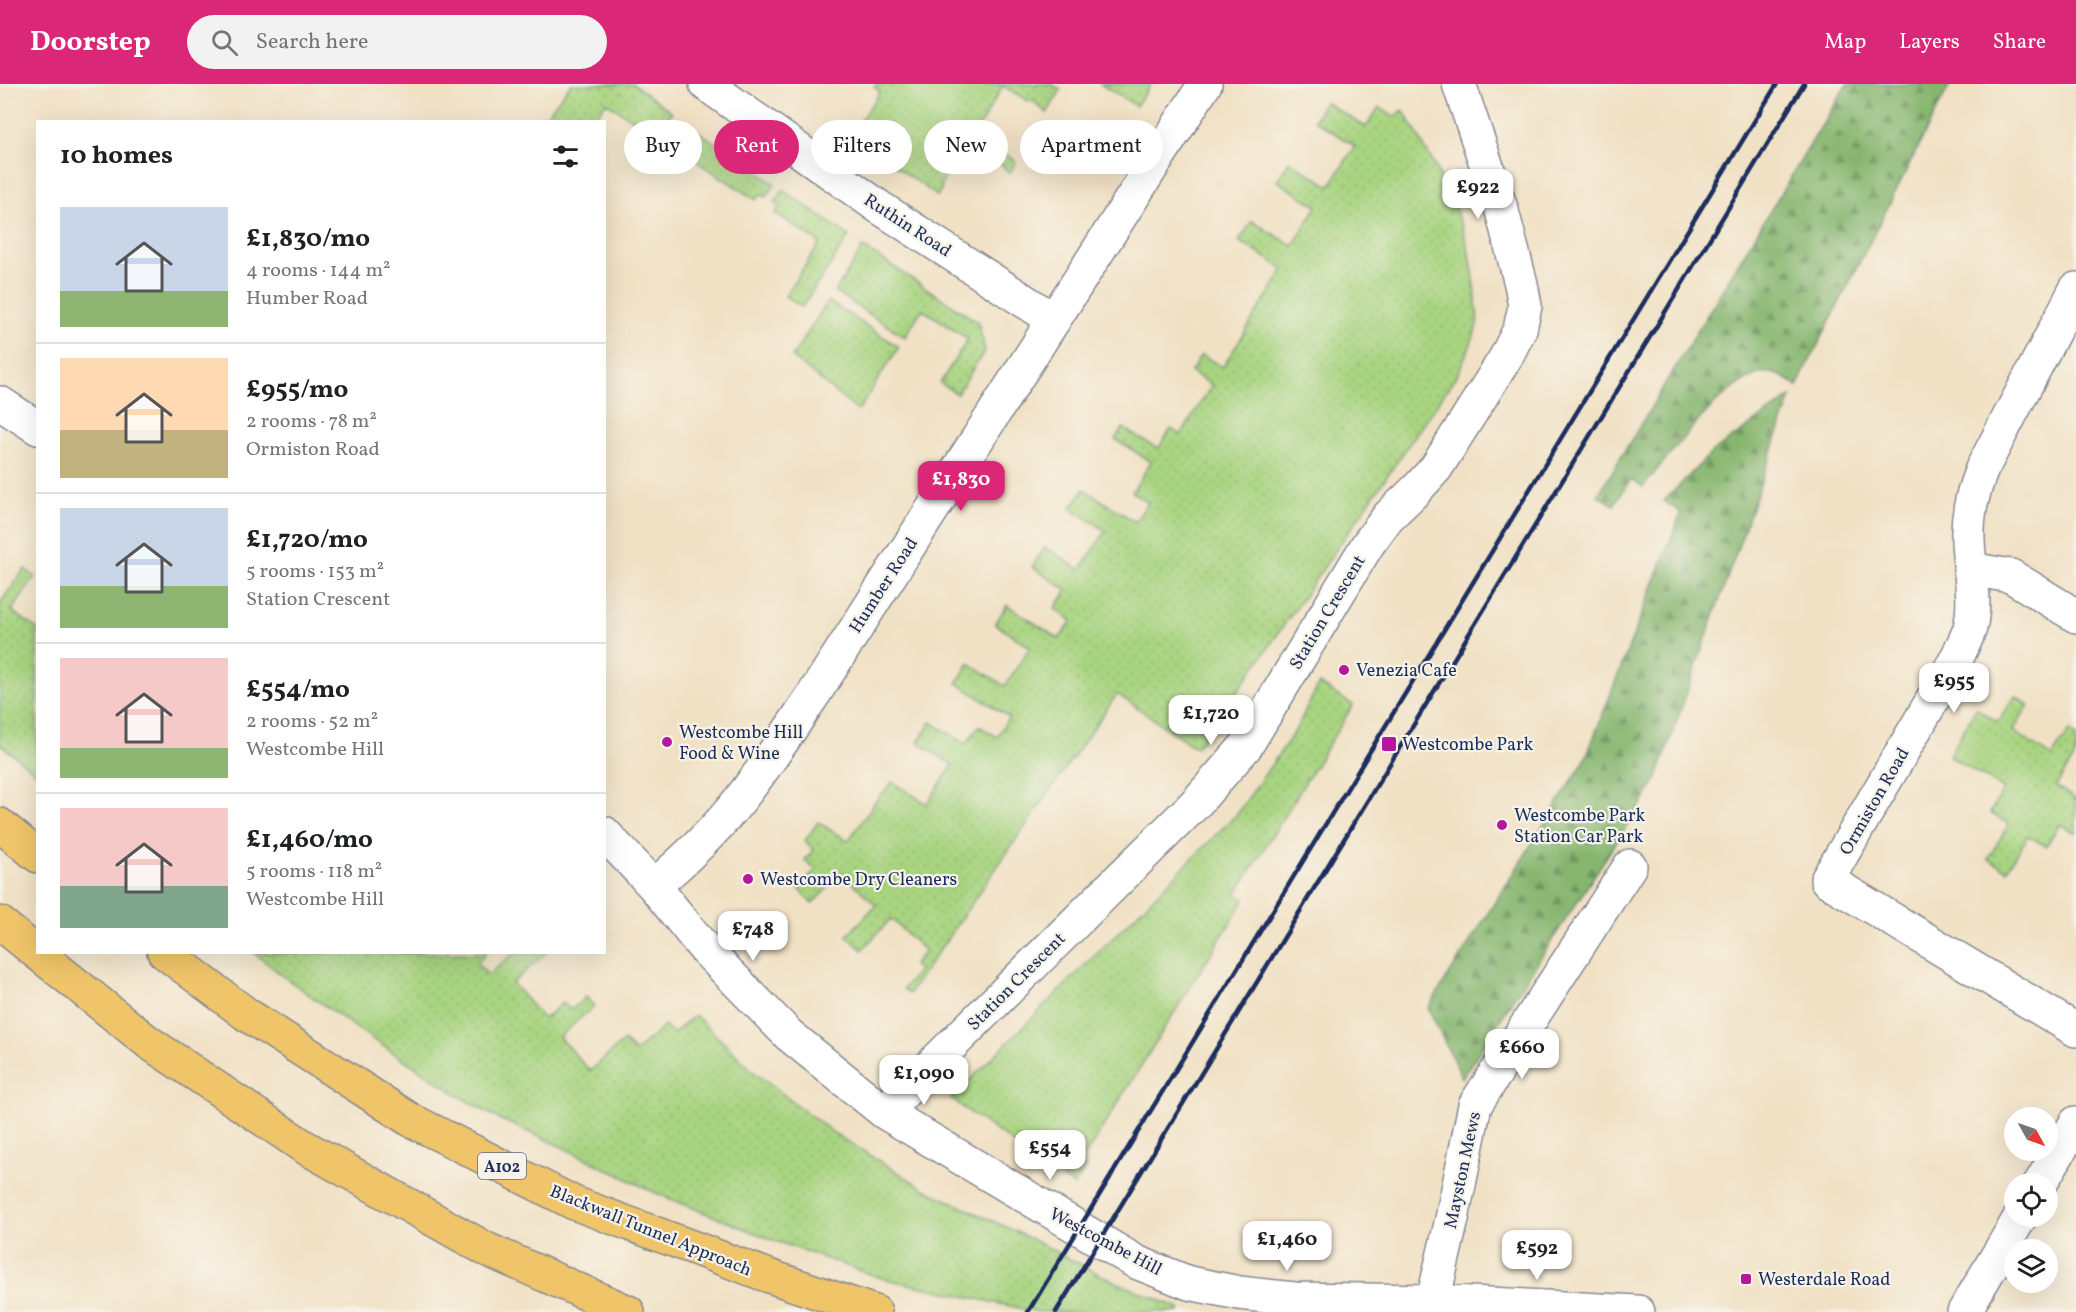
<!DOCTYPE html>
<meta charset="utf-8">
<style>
:root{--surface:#fff;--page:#f2f2f2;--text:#202124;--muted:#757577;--line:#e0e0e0;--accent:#db2777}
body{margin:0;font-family:Vollkorn,serif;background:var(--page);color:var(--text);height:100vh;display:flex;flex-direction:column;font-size:22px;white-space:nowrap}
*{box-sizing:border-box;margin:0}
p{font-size:20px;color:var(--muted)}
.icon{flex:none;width:33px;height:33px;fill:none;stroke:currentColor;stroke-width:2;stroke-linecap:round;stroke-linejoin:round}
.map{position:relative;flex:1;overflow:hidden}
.side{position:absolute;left:36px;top:36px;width:570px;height:834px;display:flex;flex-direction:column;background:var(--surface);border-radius:0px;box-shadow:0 6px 24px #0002}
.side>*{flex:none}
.hud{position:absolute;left:624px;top:36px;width:570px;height:54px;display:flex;gap:12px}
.needle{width:39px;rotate:130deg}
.buttons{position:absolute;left:2004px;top:1023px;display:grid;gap:12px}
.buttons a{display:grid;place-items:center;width:54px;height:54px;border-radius:50%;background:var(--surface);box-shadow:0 6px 24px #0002;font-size:30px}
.price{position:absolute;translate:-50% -51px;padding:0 14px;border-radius:12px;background:#fff;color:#222;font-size:20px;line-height:39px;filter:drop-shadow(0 2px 3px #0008)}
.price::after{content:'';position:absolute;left:50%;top:36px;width:18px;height:14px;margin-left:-9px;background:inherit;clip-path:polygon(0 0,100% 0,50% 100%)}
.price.on{background:var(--accent);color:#fff}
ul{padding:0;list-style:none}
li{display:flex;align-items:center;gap:18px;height:150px;padding:0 24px}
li+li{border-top:2px solid var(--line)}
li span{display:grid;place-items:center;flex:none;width:168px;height:120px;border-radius:0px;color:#555}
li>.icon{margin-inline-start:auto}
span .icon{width:72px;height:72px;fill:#fffc;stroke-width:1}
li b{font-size:26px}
h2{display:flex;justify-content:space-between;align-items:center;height:72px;padding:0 24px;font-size:26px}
.chip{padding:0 21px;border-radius:27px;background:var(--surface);box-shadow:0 6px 24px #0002;font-size:21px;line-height:54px}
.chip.on{background:var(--accent);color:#fff}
header{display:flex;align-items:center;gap:36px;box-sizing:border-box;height:84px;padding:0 30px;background:var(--accent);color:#fff}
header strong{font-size:28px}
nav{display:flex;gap:33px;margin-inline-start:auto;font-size:21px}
.search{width:420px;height:54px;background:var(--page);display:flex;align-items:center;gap:15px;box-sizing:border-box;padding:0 21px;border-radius:33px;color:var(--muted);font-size:22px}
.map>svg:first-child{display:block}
</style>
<header>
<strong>Doorstep</strong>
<div class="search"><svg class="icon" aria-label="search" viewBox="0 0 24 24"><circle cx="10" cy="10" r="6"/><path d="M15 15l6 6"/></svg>Search here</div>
<nav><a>Map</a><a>Layers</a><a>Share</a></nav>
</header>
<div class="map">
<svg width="2076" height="1228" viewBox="0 0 2076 1228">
<defs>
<pattern id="green-dots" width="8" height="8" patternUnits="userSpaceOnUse" patternTransform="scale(1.5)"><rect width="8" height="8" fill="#a8d480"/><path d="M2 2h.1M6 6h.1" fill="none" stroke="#90b671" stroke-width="1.8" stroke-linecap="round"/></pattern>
<pattern id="forest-firs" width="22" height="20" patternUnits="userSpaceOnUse" patternTransform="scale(1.5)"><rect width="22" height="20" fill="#86b66e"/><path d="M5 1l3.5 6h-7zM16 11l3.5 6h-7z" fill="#6d945e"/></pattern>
</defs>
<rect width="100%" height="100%" fill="#f7f3e8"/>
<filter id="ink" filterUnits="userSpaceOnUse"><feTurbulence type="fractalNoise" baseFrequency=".0167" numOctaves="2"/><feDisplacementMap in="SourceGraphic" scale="12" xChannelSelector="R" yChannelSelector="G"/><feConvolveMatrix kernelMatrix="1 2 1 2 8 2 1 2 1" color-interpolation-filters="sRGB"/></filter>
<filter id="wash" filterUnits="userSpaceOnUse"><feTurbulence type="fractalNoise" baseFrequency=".008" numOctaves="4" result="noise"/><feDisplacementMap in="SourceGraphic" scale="24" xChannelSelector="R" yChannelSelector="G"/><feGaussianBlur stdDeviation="1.35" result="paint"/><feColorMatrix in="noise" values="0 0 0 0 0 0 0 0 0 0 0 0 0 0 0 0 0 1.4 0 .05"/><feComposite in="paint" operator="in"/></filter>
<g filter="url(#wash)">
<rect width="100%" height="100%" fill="#f1e1c4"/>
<!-- green -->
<path fill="url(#green-dots)" stroke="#62826f" stroke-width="1.5" d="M 571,0 L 633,0 L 672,28 L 661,43 L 655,39 L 650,47 L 606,18 L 593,37 L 542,37 Z
M 877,0 L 1051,0 L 1061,6 L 1047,29 L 1033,17 L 1030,18 L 1003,2 L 974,51 L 1016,77 L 1010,89 L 1005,86 L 1004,82 L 987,75 L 986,71 L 979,66 L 975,67 L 966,62 L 940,102 L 942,104 L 937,112 L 851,50 L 880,8 L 874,3 Z
M 1100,0 L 1151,0 L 1136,22 Z
M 1325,18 L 1366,43 L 1379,23 L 1394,33 L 1403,26 C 1438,84 1474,148 1476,217 C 1477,224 1478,233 1477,240 C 1475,255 1463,277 1457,291 L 1259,577 L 1196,664 L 1117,610 L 909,910 L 903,905 L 919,887 L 913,881 L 925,867 L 891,835 L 862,866 L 847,852 L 876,821 L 842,789 L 812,820 L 799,804 L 816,786 L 805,776 L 814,766 L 805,757 L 818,738 L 848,757 L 880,711 L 885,708 L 892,698 L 927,720 L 953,681 L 918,658 L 931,638 L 966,660 L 979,642 L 997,653 L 1009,633 L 957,599 L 969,579 L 1005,602 L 1030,563 L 995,540 L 1007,521 L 1059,555 L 1072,537 L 1055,525 L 1067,506 L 1032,483 L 1045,463 L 1080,486 L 1106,447 L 1071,424 L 1084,405 L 1135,438 L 1148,419 L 1132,408 L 1151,378 L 1115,355 L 1123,344 L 1158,365 L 1171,345 L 1181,351 L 1212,301 L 1191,288 L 1201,271 L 1223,283 L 1284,185 L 1239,157 L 1252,137 L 1293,162 L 1317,122 L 1277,97 L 1289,77 L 1330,102 L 1355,62 L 1314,36 Z
M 679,34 L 775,100 L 766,113 L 761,110 L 756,116 L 670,60 L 675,52 L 669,49 Z
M 783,106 L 849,152 L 802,223 L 785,212 L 820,159 L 775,129 L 780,122 L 775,119 Z
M 863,163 L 978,238 L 985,266 L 957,310 L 940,299 L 968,255 L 922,225 L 905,253 L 835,208 Z
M 828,217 L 899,263 L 858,327 L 792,273 Z
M 25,485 L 35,493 L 12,527 L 37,545 L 37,690 L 0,660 L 0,519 Z
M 1319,600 L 1353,621 L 1236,810 L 1245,815 L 1083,1075 L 1085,1084 L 1074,1102 L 951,1015 L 1238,729 L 1295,647 Z
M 2015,612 L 2029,621 L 2013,647 L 2052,673 L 2069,647 L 2076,652 L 2076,671 L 2056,702 L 2075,715 L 2076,714 L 2076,749 L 2060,740 L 2046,762 L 2028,752 L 2007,786 L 1988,775 L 2009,740 L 1990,729 L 2004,705 L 1949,672 L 1976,624 L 1998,638 Z
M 254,869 L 485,869 L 486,870 L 477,879 L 488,891 L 514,869 L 546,869 L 512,899 L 544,935 L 563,918 L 571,926 L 586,913 L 594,922 L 559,953 L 590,987 L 624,957 L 635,968 L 665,942 L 673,950 L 695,931 L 755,989 L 835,1050 L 928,1107 L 1023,1151 L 1111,1196 L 1179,1224 L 1179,1228 L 1037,1228 L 881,1194 L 773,1156 L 658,1110 L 552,1058 L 499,1035 L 466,1016 L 375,957 L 288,896 Z"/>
<!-- forest -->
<path fill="url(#forest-firs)" stroke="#507266" stroke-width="1.5" d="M 1847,0 L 1950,0 L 1797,302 C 1788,295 1775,287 1763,289 C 1725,295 1669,372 1643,403 L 1631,395 L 1614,421 L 1598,411 Z
M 1791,313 L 1655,699 L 1462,994 L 1428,924 L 1585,676 L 1681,429 L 1664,417 L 1711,369 Z"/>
</g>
<g filter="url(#ink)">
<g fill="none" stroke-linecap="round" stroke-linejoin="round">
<!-- minor casing -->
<g stroke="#868891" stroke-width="36">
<path id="minor" d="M 706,0 L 879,123 L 1054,236
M 2076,205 L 1982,385 C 1972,409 1967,431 1968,456 C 1969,485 1977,515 1970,544 C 1967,554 1961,564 1957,574 L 1827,796 L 2076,946
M 0,319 L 38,344
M 1970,485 L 2011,492 L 2076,532
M 604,749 L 654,802 L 704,864 L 789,951 L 884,1028 L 1136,1178 L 1189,1199 L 1239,1209 L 1295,1215 L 1433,1217 L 1638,1228
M 654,802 C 682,778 709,753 733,724 C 763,688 788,648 814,610 L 1205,0
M 884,1028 L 1195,720 L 1246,662 L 1368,460 L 1388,433 L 1416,406 L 1436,384 L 1506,273 L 1520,245 L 1525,222 L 1521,200 L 1502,127 L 1459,0
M 2040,1100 L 2076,1039
M 1433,1217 L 1452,1135 L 1475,1021 L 1630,782
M 1964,1228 L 2021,1132"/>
</g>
<!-- highway casing -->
<g stroke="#868891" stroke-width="36">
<path id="highway" d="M 0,741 L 38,772
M 0,839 L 148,958 L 303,1062 L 486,1165 L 628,1228
M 164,868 L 246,930 L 409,1035 L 574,1119 L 769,1192 L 875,1228"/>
</g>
<!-- minor -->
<use href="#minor" stroke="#fff" stroke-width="33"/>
<!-- highway -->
<use href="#highway" stroke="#f0c469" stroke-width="33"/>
<!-- rail -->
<path stroke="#1b2f5e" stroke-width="4.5" d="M 1028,1228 L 1777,0
M 1056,1228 L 1804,0"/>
</g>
</g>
<!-- markers -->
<g fill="#b5179e" stroke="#f7f3e8" stroke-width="2">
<circle cx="1344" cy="586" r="6"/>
<circle cx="667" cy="658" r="6"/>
<rect x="1381" y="652" width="16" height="16" rx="3"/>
<circle cx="1502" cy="741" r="6"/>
<circle cx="748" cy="795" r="6"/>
<rect x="1740" y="1189" width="12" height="12" rx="3"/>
</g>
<g text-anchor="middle" stroke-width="4.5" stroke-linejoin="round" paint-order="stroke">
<!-- shield labels -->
<rect fill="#f7f3e8" stroke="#5d6a87" stroke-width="1.5" x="478" y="1069" width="48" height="26" rx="4.5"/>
<g font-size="16" font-weight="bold" fill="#1b2f5e">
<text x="502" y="1088">A102</text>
</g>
<!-- street labels -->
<g font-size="18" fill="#1b2f5e" stroke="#f7f3e8">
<text transform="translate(908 141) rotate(33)" y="6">Ruthin Road</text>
<text transform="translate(883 501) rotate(-57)" y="6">Humber Road</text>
<text transform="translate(1327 528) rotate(-59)" y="6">Station Crescent</text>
<text transform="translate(1874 717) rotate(-60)" y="6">Ormiston Road</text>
<text transform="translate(1016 897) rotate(-45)" y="6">Station Crescent</text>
<text transform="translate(1462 1086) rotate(-78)" y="6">Mayston Mews</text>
<text transform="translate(651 1146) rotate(22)" y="6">Blackwall Tunnel Approach</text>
<text transform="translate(1106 1157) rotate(28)" y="6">Westcombe Hill</text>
</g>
<!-- poi labels -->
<g font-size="18" fill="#1b2f5e" stroke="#f7f3e8" text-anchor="start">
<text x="1356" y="592">Venezia Cafe</text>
<text x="679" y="654">Westcombe Hill<tspan x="679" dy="21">Food &amp; Wine</tspan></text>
<text x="1402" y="666">Westcombe Park</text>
<text x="1514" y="737">Westcombe Park<tspan x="1514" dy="21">Station Car Park</tspan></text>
<text x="760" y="801">Westcombe Dry Cleaners</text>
<text x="1758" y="1201">Westerdale Road</text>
</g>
</g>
</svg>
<div class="buttons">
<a><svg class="needle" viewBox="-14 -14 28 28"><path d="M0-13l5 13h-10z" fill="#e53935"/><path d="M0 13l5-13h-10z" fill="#757577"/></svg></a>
<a><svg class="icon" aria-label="locate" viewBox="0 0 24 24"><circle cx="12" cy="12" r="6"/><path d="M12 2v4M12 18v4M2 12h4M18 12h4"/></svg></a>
<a><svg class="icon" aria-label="layers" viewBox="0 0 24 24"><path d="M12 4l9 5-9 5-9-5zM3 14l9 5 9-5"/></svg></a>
</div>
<b class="price" style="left:1478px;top:136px">£922</b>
<b class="price on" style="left:961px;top:428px">£1,830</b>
<b class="price" style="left:1954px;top:630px">£955</b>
<b class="price" style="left:1211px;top:662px">£1,720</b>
<b class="price" style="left:753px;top:878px">£748</b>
<b class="price" style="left:1522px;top:996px">£660</b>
<b class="price" style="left:924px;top:1022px">£1,090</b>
<b class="price" style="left:1050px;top:1097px">£554</b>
<b class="price" style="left:1287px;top:1188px">£1,460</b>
<b class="price" style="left:1537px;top:1197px">£592</b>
<div class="hud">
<a class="chip">Buy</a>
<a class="chip on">Rent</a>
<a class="chip">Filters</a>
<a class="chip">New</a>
<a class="chip">Apartment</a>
</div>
<section class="side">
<h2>10 homes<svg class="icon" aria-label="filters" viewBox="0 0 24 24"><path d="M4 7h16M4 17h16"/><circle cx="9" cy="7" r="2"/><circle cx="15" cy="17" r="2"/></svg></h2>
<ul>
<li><span style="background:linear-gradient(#c9d6e8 70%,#8fb573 0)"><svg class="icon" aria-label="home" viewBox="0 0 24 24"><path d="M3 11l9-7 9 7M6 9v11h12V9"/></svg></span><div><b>£1,830/mo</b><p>4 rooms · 144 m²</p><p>Humber Road</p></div></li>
<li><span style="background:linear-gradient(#ffd9b3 60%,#c2b280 0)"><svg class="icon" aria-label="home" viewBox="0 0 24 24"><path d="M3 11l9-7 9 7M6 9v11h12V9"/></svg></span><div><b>£955/mo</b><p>2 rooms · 78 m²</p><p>Ormiston Road</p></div></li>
<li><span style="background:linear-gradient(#c9d6e8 65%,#8fb573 0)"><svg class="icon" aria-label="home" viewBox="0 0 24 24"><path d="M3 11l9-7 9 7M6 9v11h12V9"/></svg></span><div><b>£1,720/mo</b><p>5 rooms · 153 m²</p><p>Station Crescent</p></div></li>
<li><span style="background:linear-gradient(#f6c9c9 75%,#8fb573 0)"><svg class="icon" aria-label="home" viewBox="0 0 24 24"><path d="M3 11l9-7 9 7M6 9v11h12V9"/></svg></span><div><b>£554/mo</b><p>2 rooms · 52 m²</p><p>Westcombe Hill</p></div></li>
<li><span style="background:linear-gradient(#f6c9c9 65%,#7fa58c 0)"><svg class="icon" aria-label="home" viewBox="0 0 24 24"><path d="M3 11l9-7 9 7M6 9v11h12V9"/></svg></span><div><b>£1,460/mo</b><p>5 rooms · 118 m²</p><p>Westcombe Hill</p></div></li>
</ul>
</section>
</div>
